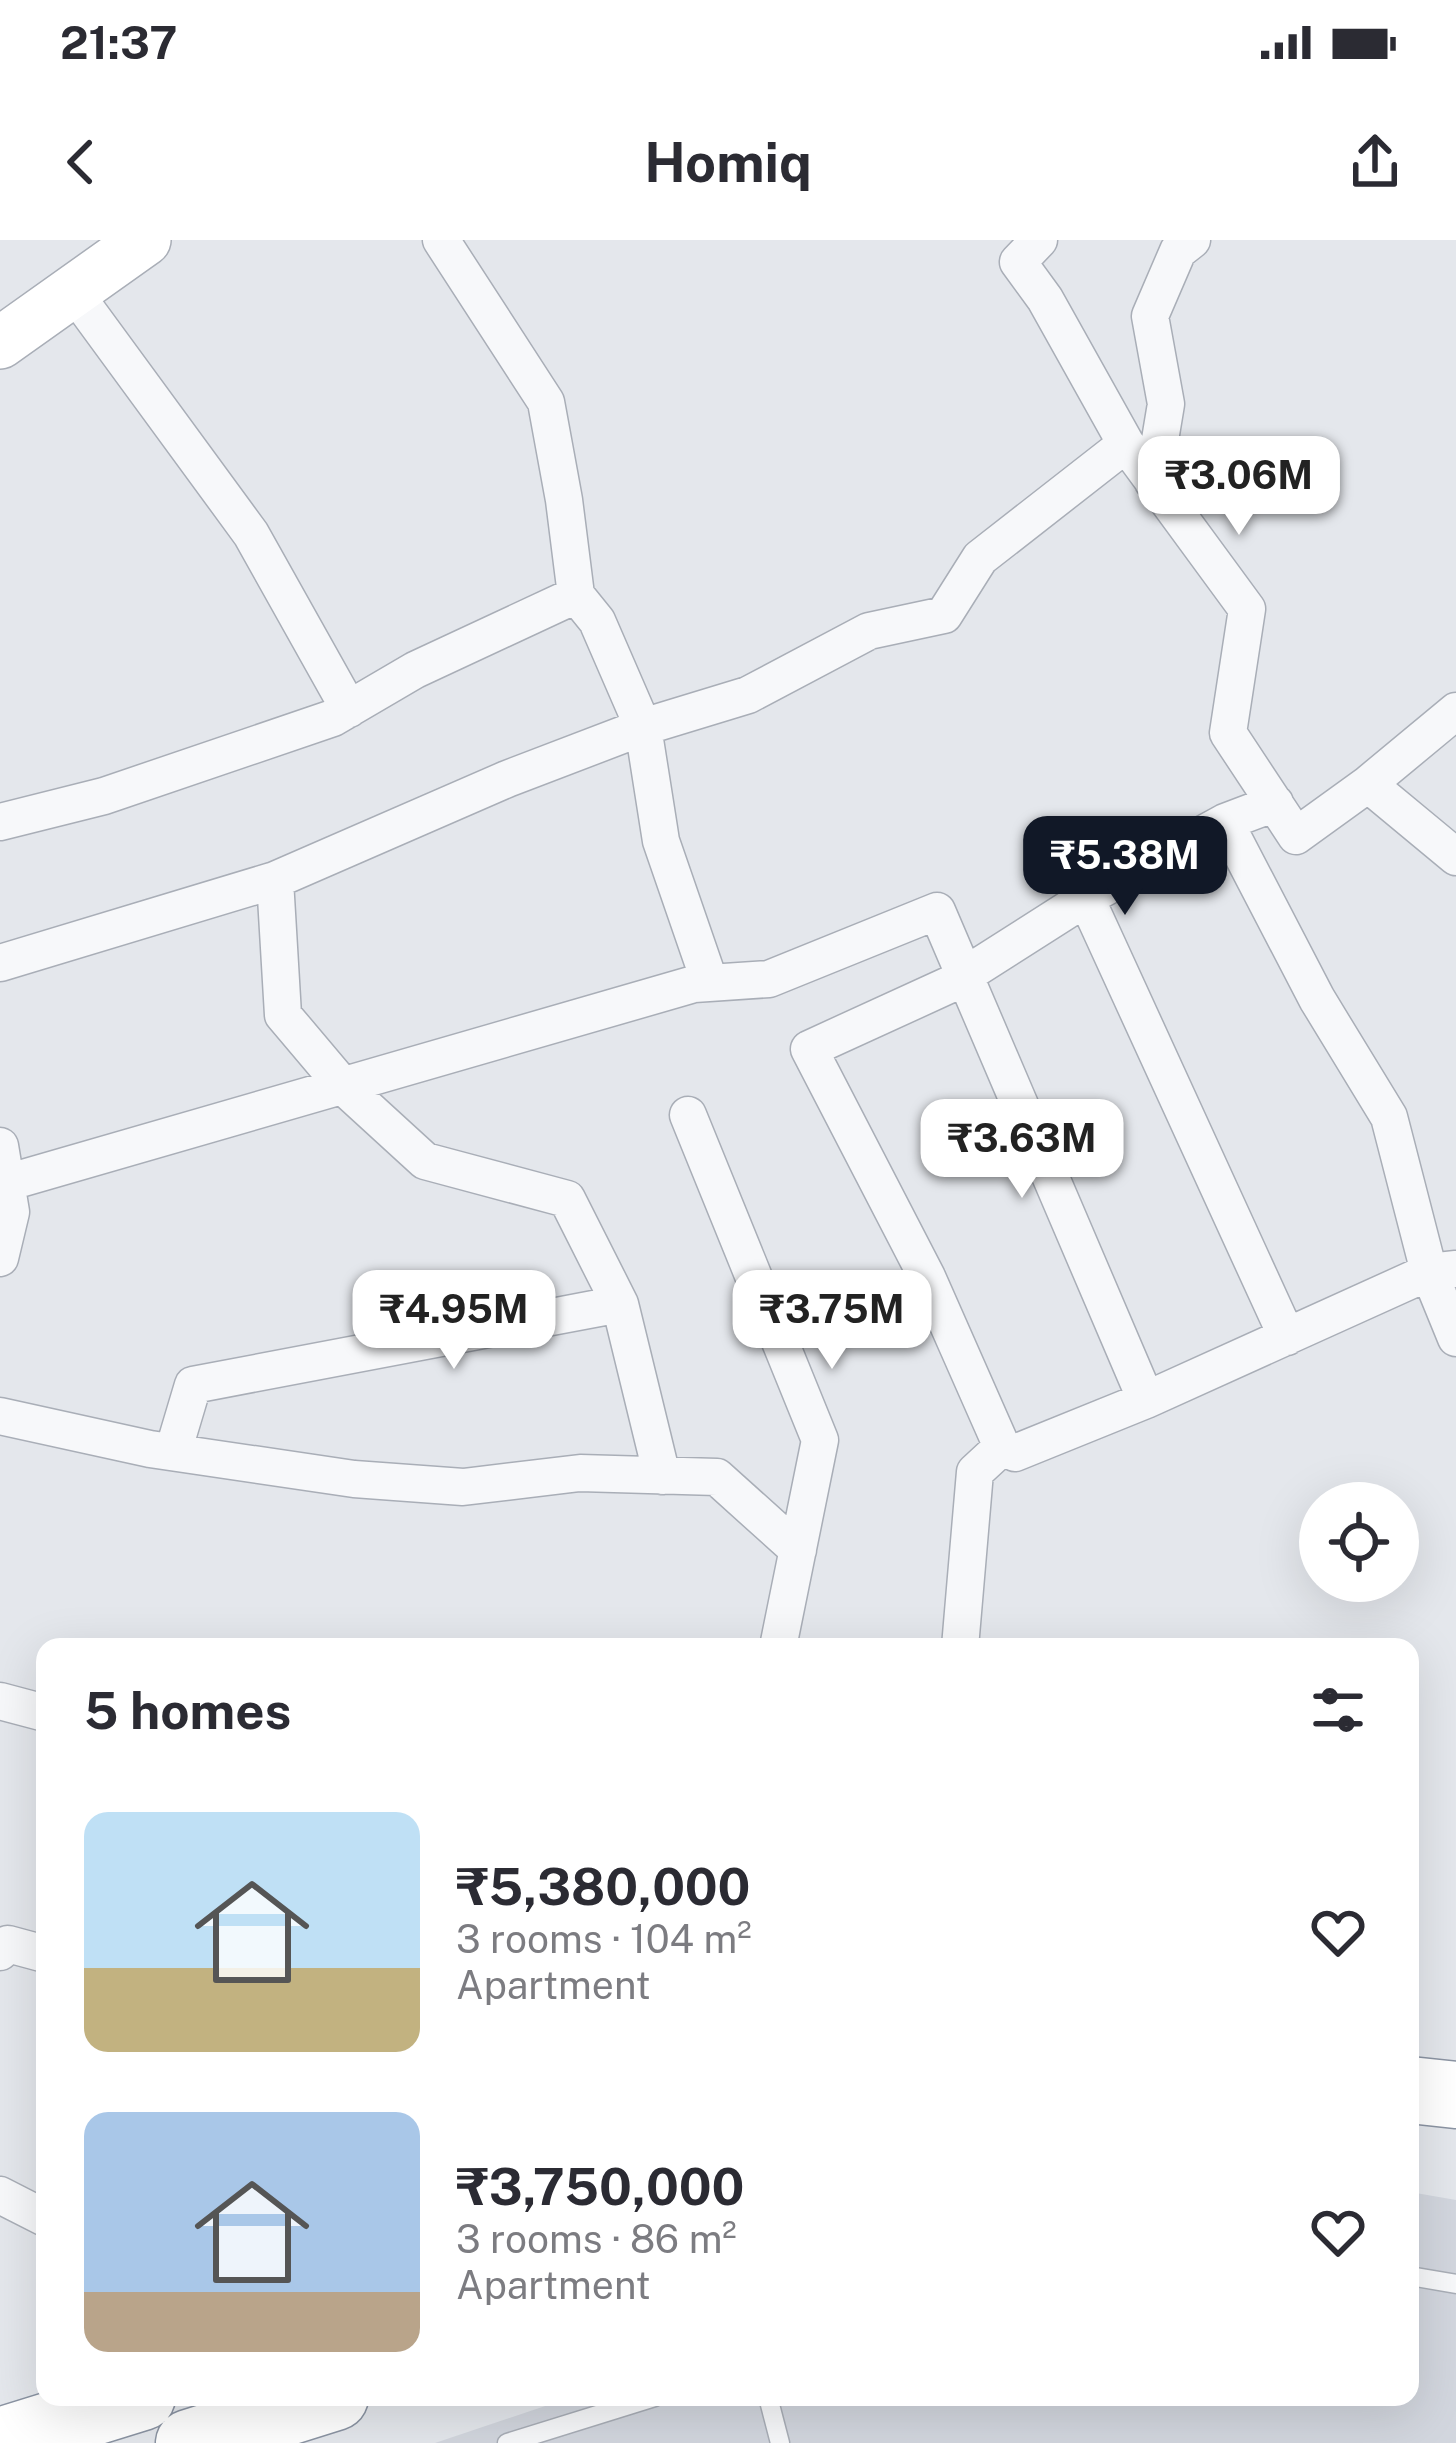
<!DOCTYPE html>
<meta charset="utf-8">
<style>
:root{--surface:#fff;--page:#f7f7f7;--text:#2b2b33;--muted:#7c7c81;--accent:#111827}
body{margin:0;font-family:"Public Sans",sans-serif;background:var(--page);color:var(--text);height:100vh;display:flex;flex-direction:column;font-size:45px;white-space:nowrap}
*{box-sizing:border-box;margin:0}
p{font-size:39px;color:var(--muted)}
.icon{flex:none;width:66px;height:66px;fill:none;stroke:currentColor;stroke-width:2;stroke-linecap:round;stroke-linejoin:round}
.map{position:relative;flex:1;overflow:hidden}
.drawer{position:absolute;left:36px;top:1398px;width:1383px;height:768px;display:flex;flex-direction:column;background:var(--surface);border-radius:24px;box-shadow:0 12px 48px #0002}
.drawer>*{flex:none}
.buttons{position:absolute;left:1299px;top:1242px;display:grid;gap:24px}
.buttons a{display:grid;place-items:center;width:120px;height:120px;border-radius:50%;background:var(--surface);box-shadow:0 12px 48px #0002;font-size:60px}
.price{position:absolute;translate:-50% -102px;padding:0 27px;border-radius:24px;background:#fff;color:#222;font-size:39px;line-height:78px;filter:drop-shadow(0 3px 6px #0008)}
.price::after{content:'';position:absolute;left:50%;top:72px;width:36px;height:27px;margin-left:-18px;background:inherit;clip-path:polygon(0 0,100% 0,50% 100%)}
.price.current{background:var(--accent);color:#fff}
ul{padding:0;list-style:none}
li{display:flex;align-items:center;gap:36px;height:300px;padding:0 48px}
li span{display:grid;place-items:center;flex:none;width:336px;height:240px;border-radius:24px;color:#555}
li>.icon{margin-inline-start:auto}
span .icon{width:144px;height:144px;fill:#fffc;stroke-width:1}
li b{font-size:51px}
h2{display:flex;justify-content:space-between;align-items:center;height:144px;padding:0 48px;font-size:51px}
.status{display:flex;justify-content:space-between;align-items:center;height:84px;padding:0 60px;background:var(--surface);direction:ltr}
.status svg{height:33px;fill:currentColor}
header{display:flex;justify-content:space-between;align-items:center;height:156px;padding:0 48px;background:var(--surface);font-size:54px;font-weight:700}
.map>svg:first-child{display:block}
</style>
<div class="status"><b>21:37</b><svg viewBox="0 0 49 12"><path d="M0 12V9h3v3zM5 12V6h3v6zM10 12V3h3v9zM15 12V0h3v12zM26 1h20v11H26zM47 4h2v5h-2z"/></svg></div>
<header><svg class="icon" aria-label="back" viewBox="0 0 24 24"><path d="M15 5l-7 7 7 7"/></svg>Homiq<svg class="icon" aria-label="share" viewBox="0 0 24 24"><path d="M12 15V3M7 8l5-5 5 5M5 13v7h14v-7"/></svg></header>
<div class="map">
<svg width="1456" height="2203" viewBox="0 0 1456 2203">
<rect width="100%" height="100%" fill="#e4e7ec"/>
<!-- built -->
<path fill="#d2d6de" d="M 1410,1952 L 1456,1960 L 1456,2203 L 435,2203 L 572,2157 L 1410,2157 Z"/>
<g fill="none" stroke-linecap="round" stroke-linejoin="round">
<!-- lane casing -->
<g stroke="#a9aeb7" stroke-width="21">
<path id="lane" d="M 1410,2036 L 1456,2044
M 768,2157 L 780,2203
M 507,2203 L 655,2157"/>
</g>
<!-- street casing -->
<g stroke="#a9aeb7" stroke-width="39">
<path id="street" d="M 441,0 L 546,162 L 564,260 L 576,355 L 597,381 L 643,487 L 661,601 L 710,743
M 1039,0 L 1018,22 L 1045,59 L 1126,204 L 1247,369 L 1228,493 L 1296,596 L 1368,544
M 73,51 L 251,294 L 349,469
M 1153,242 L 1166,164 L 1150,76 L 1178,11 L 1192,0
M 1456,471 L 1368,544 L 1456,617
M 0,582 L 104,556 L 333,478 L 415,430 L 576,355
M 275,640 L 283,775 L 343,846 L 425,921 L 567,959 L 620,1064
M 1086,658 L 1287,1097
M 0,723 L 275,640 L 507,539 L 643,487 L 748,455 L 869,391 L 944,375 L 980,318 L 1126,204
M 688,875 L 820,1200 L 778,1407
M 0,906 L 11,972 L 0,1018
M 6,943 L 694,744 L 769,739 L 937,671 L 1146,1160 L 1015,1213
M 1456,1029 L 1429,1032 L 1456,1098
M 1146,1160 L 1429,1032 L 1389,877 L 1317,759 L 1225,582
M 0,1176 L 150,1209 L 354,1239 L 463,1247 L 580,1233 L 717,1237 L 798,1310
M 173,1212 L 193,1145 L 620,1064 L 662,1236
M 960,1407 L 975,1232 L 1002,1207 L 927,1037 L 809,809 L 951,744 L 1086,658 L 1225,582 L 1275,563
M 0,1461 L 45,1473
M 0,1712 L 8,1704 L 45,1714
M 0,1955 L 45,1978"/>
</g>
<!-- secondary casing -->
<g stroke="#a9aeb7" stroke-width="54">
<path id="secondary" d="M 0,103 L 145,0"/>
</g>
<!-- highway casing -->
<g stroke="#8b94a3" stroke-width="69">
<path id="highway" d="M 1410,1850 L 1456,1855
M 0,2201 L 142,2157
M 189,2203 L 335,2157"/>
</g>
<!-- lane -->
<use href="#lane" stroke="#f7f8fa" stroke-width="18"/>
<!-- street -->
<use href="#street" stroke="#f7f8fa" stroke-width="36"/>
<!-- secondary -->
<use href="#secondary" stroke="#fff" stroke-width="51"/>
<!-- highway -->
<use href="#highway" stroke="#fff" stroke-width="66"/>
</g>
</svg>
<div class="buttons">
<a><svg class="icon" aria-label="locate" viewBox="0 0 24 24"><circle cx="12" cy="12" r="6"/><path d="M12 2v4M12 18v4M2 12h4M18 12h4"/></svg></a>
</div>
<b class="price" style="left:1239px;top:298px">₹3.06M</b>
<b class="price current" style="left:1125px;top:678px">₹5.38M</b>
<b class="price" style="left:1022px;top:961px">₹3.63M</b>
<b class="price" style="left:454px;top:1132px">₹4.95M</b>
<b class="price" style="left:832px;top:1132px">₹3.75M</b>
<section class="drawer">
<h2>5 homes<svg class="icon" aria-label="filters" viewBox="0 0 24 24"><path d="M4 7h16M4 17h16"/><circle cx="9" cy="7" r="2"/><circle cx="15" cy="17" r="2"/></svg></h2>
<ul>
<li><span style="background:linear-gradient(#bfe0f5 65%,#c2b280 0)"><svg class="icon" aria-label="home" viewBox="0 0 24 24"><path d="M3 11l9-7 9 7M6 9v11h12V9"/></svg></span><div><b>₹5,380,000</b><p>3 rooms · 104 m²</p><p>Apartment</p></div><svg class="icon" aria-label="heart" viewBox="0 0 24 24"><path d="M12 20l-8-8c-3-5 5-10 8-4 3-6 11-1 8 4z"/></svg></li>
<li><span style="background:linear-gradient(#a9c7e8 75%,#b9a48a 0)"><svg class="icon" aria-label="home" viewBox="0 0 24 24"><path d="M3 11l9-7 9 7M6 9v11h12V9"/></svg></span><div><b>₹3,750,000</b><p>3 rooms · 86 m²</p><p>Apartment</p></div><svg class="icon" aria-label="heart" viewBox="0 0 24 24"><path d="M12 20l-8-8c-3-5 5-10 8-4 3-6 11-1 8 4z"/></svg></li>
</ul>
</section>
</div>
